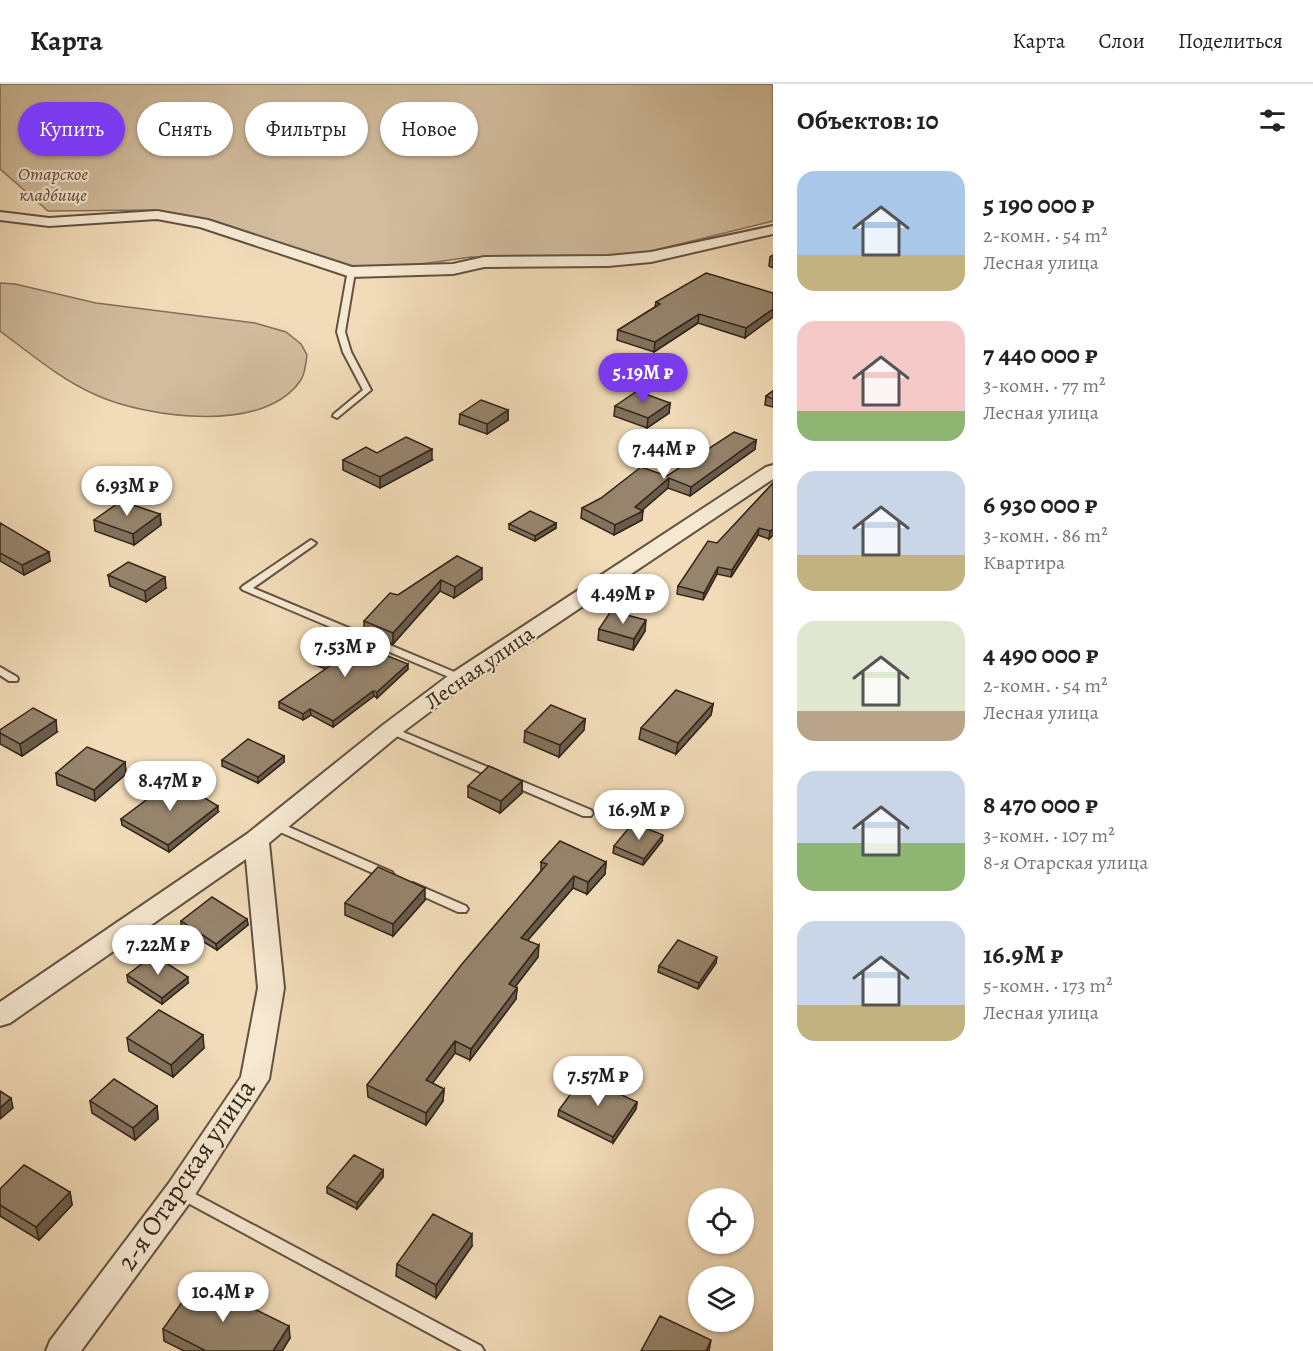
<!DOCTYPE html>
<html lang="ru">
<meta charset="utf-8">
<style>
:root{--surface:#fff;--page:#f2f2f2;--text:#222;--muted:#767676;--line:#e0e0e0;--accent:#7c3aed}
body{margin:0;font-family:Alegreya,serif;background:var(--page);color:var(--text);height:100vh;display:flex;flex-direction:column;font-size:22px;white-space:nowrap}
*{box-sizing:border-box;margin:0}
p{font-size:20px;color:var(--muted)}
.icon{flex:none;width:33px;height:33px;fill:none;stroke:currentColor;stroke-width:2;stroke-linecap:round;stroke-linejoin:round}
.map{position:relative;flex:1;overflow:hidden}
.details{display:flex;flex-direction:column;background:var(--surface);width:540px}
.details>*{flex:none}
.guide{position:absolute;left:18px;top:18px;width:570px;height:54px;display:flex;gap:12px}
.controls{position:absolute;left:688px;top:1104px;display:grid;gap:12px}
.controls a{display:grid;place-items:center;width:66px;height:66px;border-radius:50%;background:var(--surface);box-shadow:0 2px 4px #0004;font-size:30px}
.price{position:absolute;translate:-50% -51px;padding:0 14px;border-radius:21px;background:#fff;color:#222;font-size:20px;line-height:39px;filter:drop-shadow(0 2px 3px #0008)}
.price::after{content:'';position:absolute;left:50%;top:36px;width:18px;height:14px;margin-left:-9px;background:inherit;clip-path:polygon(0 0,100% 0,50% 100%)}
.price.active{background:var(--accent);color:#fff}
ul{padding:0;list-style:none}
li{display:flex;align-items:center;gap:18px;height:150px;padding:0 24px}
li span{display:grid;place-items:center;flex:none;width:168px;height:120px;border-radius:18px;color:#555}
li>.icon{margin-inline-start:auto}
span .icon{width:72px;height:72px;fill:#fffc;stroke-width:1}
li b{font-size:26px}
h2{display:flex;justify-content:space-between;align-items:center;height:72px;padding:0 24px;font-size:26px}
.chip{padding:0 21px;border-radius:27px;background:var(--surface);box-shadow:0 2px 4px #0004;font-size:21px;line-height:54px}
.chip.active{background:var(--accent);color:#fff}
header{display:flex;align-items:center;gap:36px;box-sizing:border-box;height:84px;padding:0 30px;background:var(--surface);border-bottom:2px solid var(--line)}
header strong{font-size:28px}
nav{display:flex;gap:33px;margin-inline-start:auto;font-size:21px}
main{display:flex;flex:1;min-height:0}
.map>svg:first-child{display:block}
</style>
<header>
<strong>Карта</strong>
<nav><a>Карта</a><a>Слои</a><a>Поделиться</a></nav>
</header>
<main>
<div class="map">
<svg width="773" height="1267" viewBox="0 0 773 1267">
<rect width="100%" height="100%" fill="#f1dbb8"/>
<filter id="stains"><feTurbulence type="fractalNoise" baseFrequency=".00333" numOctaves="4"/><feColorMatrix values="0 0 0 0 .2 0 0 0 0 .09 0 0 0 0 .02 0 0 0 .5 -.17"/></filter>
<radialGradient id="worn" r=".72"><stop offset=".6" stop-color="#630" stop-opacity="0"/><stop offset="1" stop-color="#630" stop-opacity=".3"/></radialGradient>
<!-- green -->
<path fill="#d1bc9d" stroke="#82705b" stroke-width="1.5" d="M 0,0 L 773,0 L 773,137 L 611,177 L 471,173 L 394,184 L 348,183 L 204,137 L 157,126 L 48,127 L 0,85 Z
M 0,199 L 15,200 L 96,219 L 255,239 L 286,248 L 301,260 L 307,271 C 306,278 305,288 302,294 C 268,351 147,334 96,311 C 60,295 31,270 0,247 Z"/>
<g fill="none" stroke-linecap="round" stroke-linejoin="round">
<!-- service casing -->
<g stroke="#625241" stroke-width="4">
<path id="service" d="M 348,186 L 355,188 L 345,248 L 351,268 L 371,306 L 337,334 L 333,332 L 334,330 L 363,306 L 343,268 L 337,248 Z
M 311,456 L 316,459 L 314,461 L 253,504 L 464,592 L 465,594 L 464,596 L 456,596 L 243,506 L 241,504 L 243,502 Z
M 0,583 L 17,593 L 18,595 L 17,597 L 9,597 L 0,591 Z
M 391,643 L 591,726 L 593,729 L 591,732 L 583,732 L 387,648 L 386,646 Z
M 275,737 L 392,788 L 394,791 L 392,794 L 384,794 L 271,744 L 269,741 Z
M 413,799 L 466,822 L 468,825 L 466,828 L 458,828 L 409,806 L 407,803 L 409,800 Z
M 180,1102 L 481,1262 L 484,1267 L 462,1267 L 175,1112 L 173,1108 L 175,1104 Z"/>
</g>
<!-- minor casing -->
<g stroke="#625241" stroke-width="4">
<path id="minor" d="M 157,127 L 208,136 L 352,183 L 453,180 L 484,173 L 608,172 L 651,168 L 773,142 L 773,150 L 651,178 L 608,182 L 484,183 L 453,190 L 351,193 L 200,143 L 157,135 L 49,142 L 0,136 L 0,128 L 49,134 Z
M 773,381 L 773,395 L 468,599 L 399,651 L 269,759 L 284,904 L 269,995 L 191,1117 L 81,1267 L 46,1267 L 50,1257 L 169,1099 L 241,993 L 258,904 L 246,775 L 10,939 L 0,942 L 0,918 L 247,750 L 383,641 L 452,589 L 766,383 Z"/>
</g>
<!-- service -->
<use href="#service" fill="#f6e8d1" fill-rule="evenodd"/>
<!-- minor -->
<use href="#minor" fill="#f6e8d1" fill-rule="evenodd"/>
</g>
<!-- wall -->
<path fill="#81725d" stroke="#332519" stroke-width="1.5" d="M 773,171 L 773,184 L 769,182 L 770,173 Z
M 773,209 L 745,254 L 698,239 L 654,268 L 617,256 L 618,246 L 655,223 L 656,218 Z
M 773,307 L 773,323 L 765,321 L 766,312 Z
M 670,319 L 669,329 L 647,344 L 614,332 L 615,322 Z
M 508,326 L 508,336 L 487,350 L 459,340 L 460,330 Z
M 756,356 L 755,365 L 690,412 L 668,404 L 642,426 L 642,436 L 614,451 L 581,434 L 582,424 L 667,392 Z
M 377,369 L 432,376 L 380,404 L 343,386 L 343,376 Z
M 773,399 L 773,451 L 769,455 L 758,451 L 731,493 L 717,490 L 703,516 L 677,510 L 678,502 Z
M 160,430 L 161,441 L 134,461 L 95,447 L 94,436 Z
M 0,439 L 50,477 L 24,491 L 0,477 Z
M 556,439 L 556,444 L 535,457 L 509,445 L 509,440 Z
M 457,472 L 482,495 L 454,514 L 440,507 L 393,560 L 364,548 L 364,537 L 398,511 Z
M 108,491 L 166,504 L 146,518 L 110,502 Z
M 599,545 L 645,547 L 633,566 L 598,556 Z
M 345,562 L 386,569 L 384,570 L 408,585 L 377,614 L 374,612 L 333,643 L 311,631 L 303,636 L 279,624 L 279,618 L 326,585 L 315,581 L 315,575 Z
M 713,620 L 711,631 L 676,670 L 639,655 L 641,644 Z
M 585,635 L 584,646 L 559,673 L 524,658 L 525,647 Z
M 0,646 L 57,648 L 22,672 L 0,660 Z
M 284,672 L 284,678 L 258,699 L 222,682 L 222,676 Z
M 125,678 L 126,690 L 95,717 L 57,701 L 56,689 Z
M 522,697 L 522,709 L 500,729 L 468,713 L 468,702 Z
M 218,728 L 169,768 L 122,741 L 121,735 Z
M 662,757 L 643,781 L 613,769 L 614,762 Z
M 541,778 L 606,778 L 605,790 L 587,810 L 573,804 L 528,856 L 538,873 L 515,903 L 517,904 L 516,915 L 470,976 L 455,969 L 432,999 L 444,1005 L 443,1017 L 426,1041 L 368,1013 L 367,1001 L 541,787 Z
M 425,816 L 393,852 L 345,831 L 345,819 Z
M 247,835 L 248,841 L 217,866 L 181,844 L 181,837 Z
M 716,879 L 698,905 L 658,888 L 659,882 Z
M 127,891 L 188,899 L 162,920 L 128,898 Z
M 127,954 L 204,964 L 173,993 L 129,967 Z
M 90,1017 L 157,1022 L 158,1035 L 135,1056 L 92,1029 Z
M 637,1018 L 636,1025 L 613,1059 L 558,1032 L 559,1026 Z
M 383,1086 L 383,1093 L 357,1125 L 327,1109 L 327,1103 Z
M 0,1105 L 70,1108 L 72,1121 L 39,1156 L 0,1132 Z
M 472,1162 L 436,1214 L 396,1192 L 397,1180 Z
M 163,1245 L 290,1254 L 282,1267 L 184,1267 L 164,1257 Z"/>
<!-- shaded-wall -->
<path fill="#695c4c" stroke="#332519" stroke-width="1.5" d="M 773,225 L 773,233 L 745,254 L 746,244 Z
M 699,230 L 698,239 L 654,268 L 655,258 Z
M 670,319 L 669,329 L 647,344 L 648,334 Z
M 508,326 L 508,336 L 487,350 L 487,340 Z
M 756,356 L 755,365 L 690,412 L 691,403 Z
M 432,365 L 432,376 L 380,404 L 380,393 Z
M 669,394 L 668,404 L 639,429 L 643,427 L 642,436 L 614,451 L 615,441 L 635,423 Z
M 160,430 L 161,441 L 134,461 L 133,450 Z
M 556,439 L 556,444 L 535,457 L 535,452 Z
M 759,444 L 758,451 L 731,493 L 732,486 Z
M 773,445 L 773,451 L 769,455 L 770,447 Z
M 49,468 L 50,477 L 24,491 L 22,481 Z
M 718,483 L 717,490 L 703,516 L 704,509 Z
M 482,484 L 482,495 L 454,514 L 455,503 Z
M 165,493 L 166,504 L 146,518 L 145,507 Z
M 441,496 L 440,507 L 393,560 L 393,549 Z
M 646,536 L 645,547 L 633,566 L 634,555 Z
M 386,563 L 386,569 L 380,575 L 380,569 Z
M 408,580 L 408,585 L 377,614 L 377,608 Z
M 373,607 L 374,612 L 333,643 L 333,637 Z
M 713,620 L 711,631 L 676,670 L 678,659 Z
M 310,625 L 311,631 L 303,636 L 303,630 Z
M 585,635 L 584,646 L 559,673 L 560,661 Z
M 56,636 L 57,648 L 22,672 L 20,660 Z
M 284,672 L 284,678 L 258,699 L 258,693 Z
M 125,678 L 126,690 L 95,717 L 94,706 Z
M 522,697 L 522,709 L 500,729 L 501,717 Z
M 218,722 L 218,728 L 169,768 L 168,761 Z
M 663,751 L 662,757 L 643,781 L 644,775 Z
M 606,778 L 605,790 L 587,810 L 588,798 Z
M 574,792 L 573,804 L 520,865 L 521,854 Z
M 425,804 L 425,816 L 393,852 L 393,840 Z
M 247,835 L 248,841 L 217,866 L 216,860 Z
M 539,861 L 538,873 L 508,912 L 509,900 Z
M 717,873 L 716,879 L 698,905 L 699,899 Z
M 188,893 L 188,899 L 162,920 L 162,914 Z
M 517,904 L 516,915 L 470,976 L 471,965 Z
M 203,951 L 204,964 L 173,993 L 171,981 Z
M 455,957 L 455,969 L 426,1008 L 426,996 Z
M 444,1005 L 443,1017 L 426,1041 L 426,1029 Z
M 11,1014 L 13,1024 L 0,1035 L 0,1024 Z
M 637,1018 L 636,1025 L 613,1059 L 613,1053 Z
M 157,1022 L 158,1035 L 135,1056 L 133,1044 Z
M 383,1086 L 383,1093 L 357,1125 L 357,1119 Z
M 70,1108 L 72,1121 L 39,1156 L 36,1143 Z
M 472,1150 L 472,1162 L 436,1214 L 436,1201 Z
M 289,1242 L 290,1254 L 282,1267 L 273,1267 Z
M 711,1256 L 709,1267 L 706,1267 Z"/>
<!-- building -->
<path fill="#96846c" stroke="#332519" stroke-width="1.5" d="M 706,189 L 773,209 L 773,225 L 746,244 L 699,230 L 655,258 L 618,246 L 660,220 L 656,218 Z
M 637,307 L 670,319 L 648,334 L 615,322 Z
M 773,307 L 773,315 L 766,312 Z
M 481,316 L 508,326 L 487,340 L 460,330 Z
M 734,348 L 756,356 L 691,403 L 669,394 L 635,423 L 643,427 L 615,441 L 582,424 L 601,414 L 641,383 L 667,392 Z
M 406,353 L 432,365 L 380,393 L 343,376 L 366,363 L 377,369 Z
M 773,399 L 773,445 L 770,447 L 759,444 L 732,486 L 718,483 L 704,509 L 678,502 L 708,457 L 717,459 Z
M 121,417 L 160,430 L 133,450 L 94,436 Z
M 530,427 L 556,439 L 535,452 L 509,440 Z
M 0,439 L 49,468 L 22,481 L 0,469 Z
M 457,472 L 482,484 L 455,503 L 441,496 L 393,549 L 364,537 L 390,509 L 398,511 Z
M 128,478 L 165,493 L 145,507 L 108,491 Z
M 611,527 L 646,536 L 634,555 L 599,545 Z
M 356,551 L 386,563 L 380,569 L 408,580 L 377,608 L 373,607 L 333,637 L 310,625 L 303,630 L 279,618 L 331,581 L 315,575 L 335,558 L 345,562 Z
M 676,606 L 713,620 L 678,659 L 641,644 Z
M 551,621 L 585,635 L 560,661 L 525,647 Z
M 33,624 L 56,636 L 20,660 L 0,649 L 0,646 Z
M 248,655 L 284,672 L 258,693 L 222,676 Z
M 87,663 L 125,678 L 94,706 L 56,689 Z
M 489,682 L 522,697 L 501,717 L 468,702 Z
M 174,695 L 218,722 L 168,761 L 121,735 Z
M 633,739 L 663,751 L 644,775 L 614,762 Z
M 560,757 L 606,778 L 588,798 L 574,792 L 521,854 L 539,861 L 509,900 L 517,904 L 471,965 L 455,957 L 426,996 L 444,1005 L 426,1029 L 367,1001 L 462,880 L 547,780 L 541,778 Z
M 378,783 L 425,804 L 393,840 L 345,819 Z
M 212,813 L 247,835 L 216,860 L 181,837 Z
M 678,856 L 717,873 L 699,899 L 659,882 Z
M 154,871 L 188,893 L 162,914 L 127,891 Z
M 159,926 L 203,951 L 171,981 L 127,954 Z
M 583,993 L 637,1018 L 613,1053 L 559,1026 Z
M 114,995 L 157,1022 L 133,1044 L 90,1017 Z
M 0,1007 L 11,1014 L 0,1024 Z
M 354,1071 L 383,1086 L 357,1119 L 327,1103 Z
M 24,1081 L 70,1108 L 36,1143 L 0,1121 L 0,1105 Z
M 433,1130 L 472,1150 L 436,1201 L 397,1180 Z
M 197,1197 L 289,1242 L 273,1267 L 206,1267 L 163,1245 Z
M 660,1232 L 711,1256 L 706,1267 L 641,1267 Z"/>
<g text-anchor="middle" stroke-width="4.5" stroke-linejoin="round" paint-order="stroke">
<!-- far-park labels -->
<g font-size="18" font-style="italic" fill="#5a4b3a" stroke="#f6e8d1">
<text x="53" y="96">Отарское<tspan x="53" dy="21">кладбище</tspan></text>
</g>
<!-- street labels -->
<g font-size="22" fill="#332519" stroke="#f6e8d1">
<text transform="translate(479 583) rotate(-35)" y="8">Лесная улица</text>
</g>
<!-- near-street labels -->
<g font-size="27" fill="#332519" stroke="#f6e8d1">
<text transform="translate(186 1091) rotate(-56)" y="9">2-я Отарская улица</text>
</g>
</g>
<rect width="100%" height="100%" filter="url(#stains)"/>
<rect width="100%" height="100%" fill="url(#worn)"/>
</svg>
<div class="controls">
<a><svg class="icon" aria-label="locate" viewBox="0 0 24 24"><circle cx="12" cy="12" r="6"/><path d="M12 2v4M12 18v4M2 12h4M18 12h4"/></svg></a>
<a><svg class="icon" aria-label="layers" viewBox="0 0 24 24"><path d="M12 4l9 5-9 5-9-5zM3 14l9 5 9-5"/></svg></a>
</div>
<b class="price active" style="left:643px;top:320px">5.19M ₽</b>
<b class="price" style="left:664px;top:396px">7.44M ₽</b>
<b class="price" style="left:127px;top:433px">6.93M ₽</b>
<b class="price" style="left:623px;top:541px">4.49M ₽</b>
<b class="price" style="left:345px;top:594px">7.53M ₽</b>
<b class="price" style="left:170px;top:728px">8.47M ₽</b>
<b class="price" style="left:639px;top:757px">16.9M ₽</b>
<b class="price" style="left:158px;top:892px">7.22M ₽</b>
<b class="price" style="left:598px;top:1023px">7.57M ₽</b>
<b class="price" style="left:223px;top:1239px">10.4M ₽</b>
<div class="guide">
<a class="chip active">Купить</a>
<a class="chip">Снять</a>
<a class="chip">Фильтры</a>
<a class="chip">Новое</a>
</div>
</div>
<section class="details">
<h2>Объектов: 10<svg class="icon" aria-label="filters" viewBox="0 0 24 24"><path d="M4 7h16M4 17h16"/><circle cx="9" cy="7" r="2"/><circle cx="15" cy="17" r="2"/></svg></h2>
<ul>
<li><span style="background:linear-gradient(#a9c7e8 70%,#c2b280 0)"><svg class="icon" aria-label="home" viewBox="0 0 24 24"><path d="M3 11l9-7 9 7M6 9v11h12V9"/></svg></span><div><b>5 190 000 ₽</b><p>2-комн. · 54 m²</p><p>Лесная улица</p></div></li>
<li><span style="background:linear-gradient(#f6c9c9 75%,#8fb573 0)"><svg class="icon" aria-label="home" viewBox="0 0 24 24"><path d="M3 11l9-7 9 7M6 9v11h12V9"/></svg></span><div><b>7 440 000 ₽</b><p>3-комн. · 77 m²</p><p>Лесная улица</p></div></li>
<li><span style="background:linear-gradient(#c9d6e8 70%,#c2b280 0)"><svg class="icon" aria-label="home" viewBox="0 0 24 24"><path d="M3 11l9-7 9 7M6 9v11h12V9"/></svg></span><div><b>6 930 000 ₽</b><p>3-комн. · 86 m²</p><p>Квартира</p></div></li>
<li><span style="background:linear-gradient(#dfe7d0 75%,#b9a48a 0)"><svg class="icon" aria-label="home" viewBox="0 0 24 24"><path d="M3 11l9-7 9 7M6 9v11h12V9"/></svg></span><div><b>4 490 000 ₽</b><p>2-комн. · 54 m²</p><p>Лесная улица</p></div></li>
<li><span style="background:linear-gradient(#c9d6e8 60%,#8fb573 0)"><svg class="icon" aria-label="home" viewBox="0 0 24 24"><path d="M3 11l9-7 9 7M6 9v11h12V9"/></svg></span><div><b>8 470 000 ₽</b><p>3-комн. · 107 m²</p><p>8-я Отарская улица</p></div></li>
<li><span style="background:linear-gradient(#c9d6e8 70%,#c2b280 0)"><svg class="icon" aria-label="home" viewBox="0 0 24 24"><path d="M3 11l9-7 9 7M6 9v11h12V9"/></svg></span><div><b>16.9M ₽</b><p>5-комн. · 173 m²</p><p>Лесная улица</p></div></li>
</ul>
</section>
</main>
